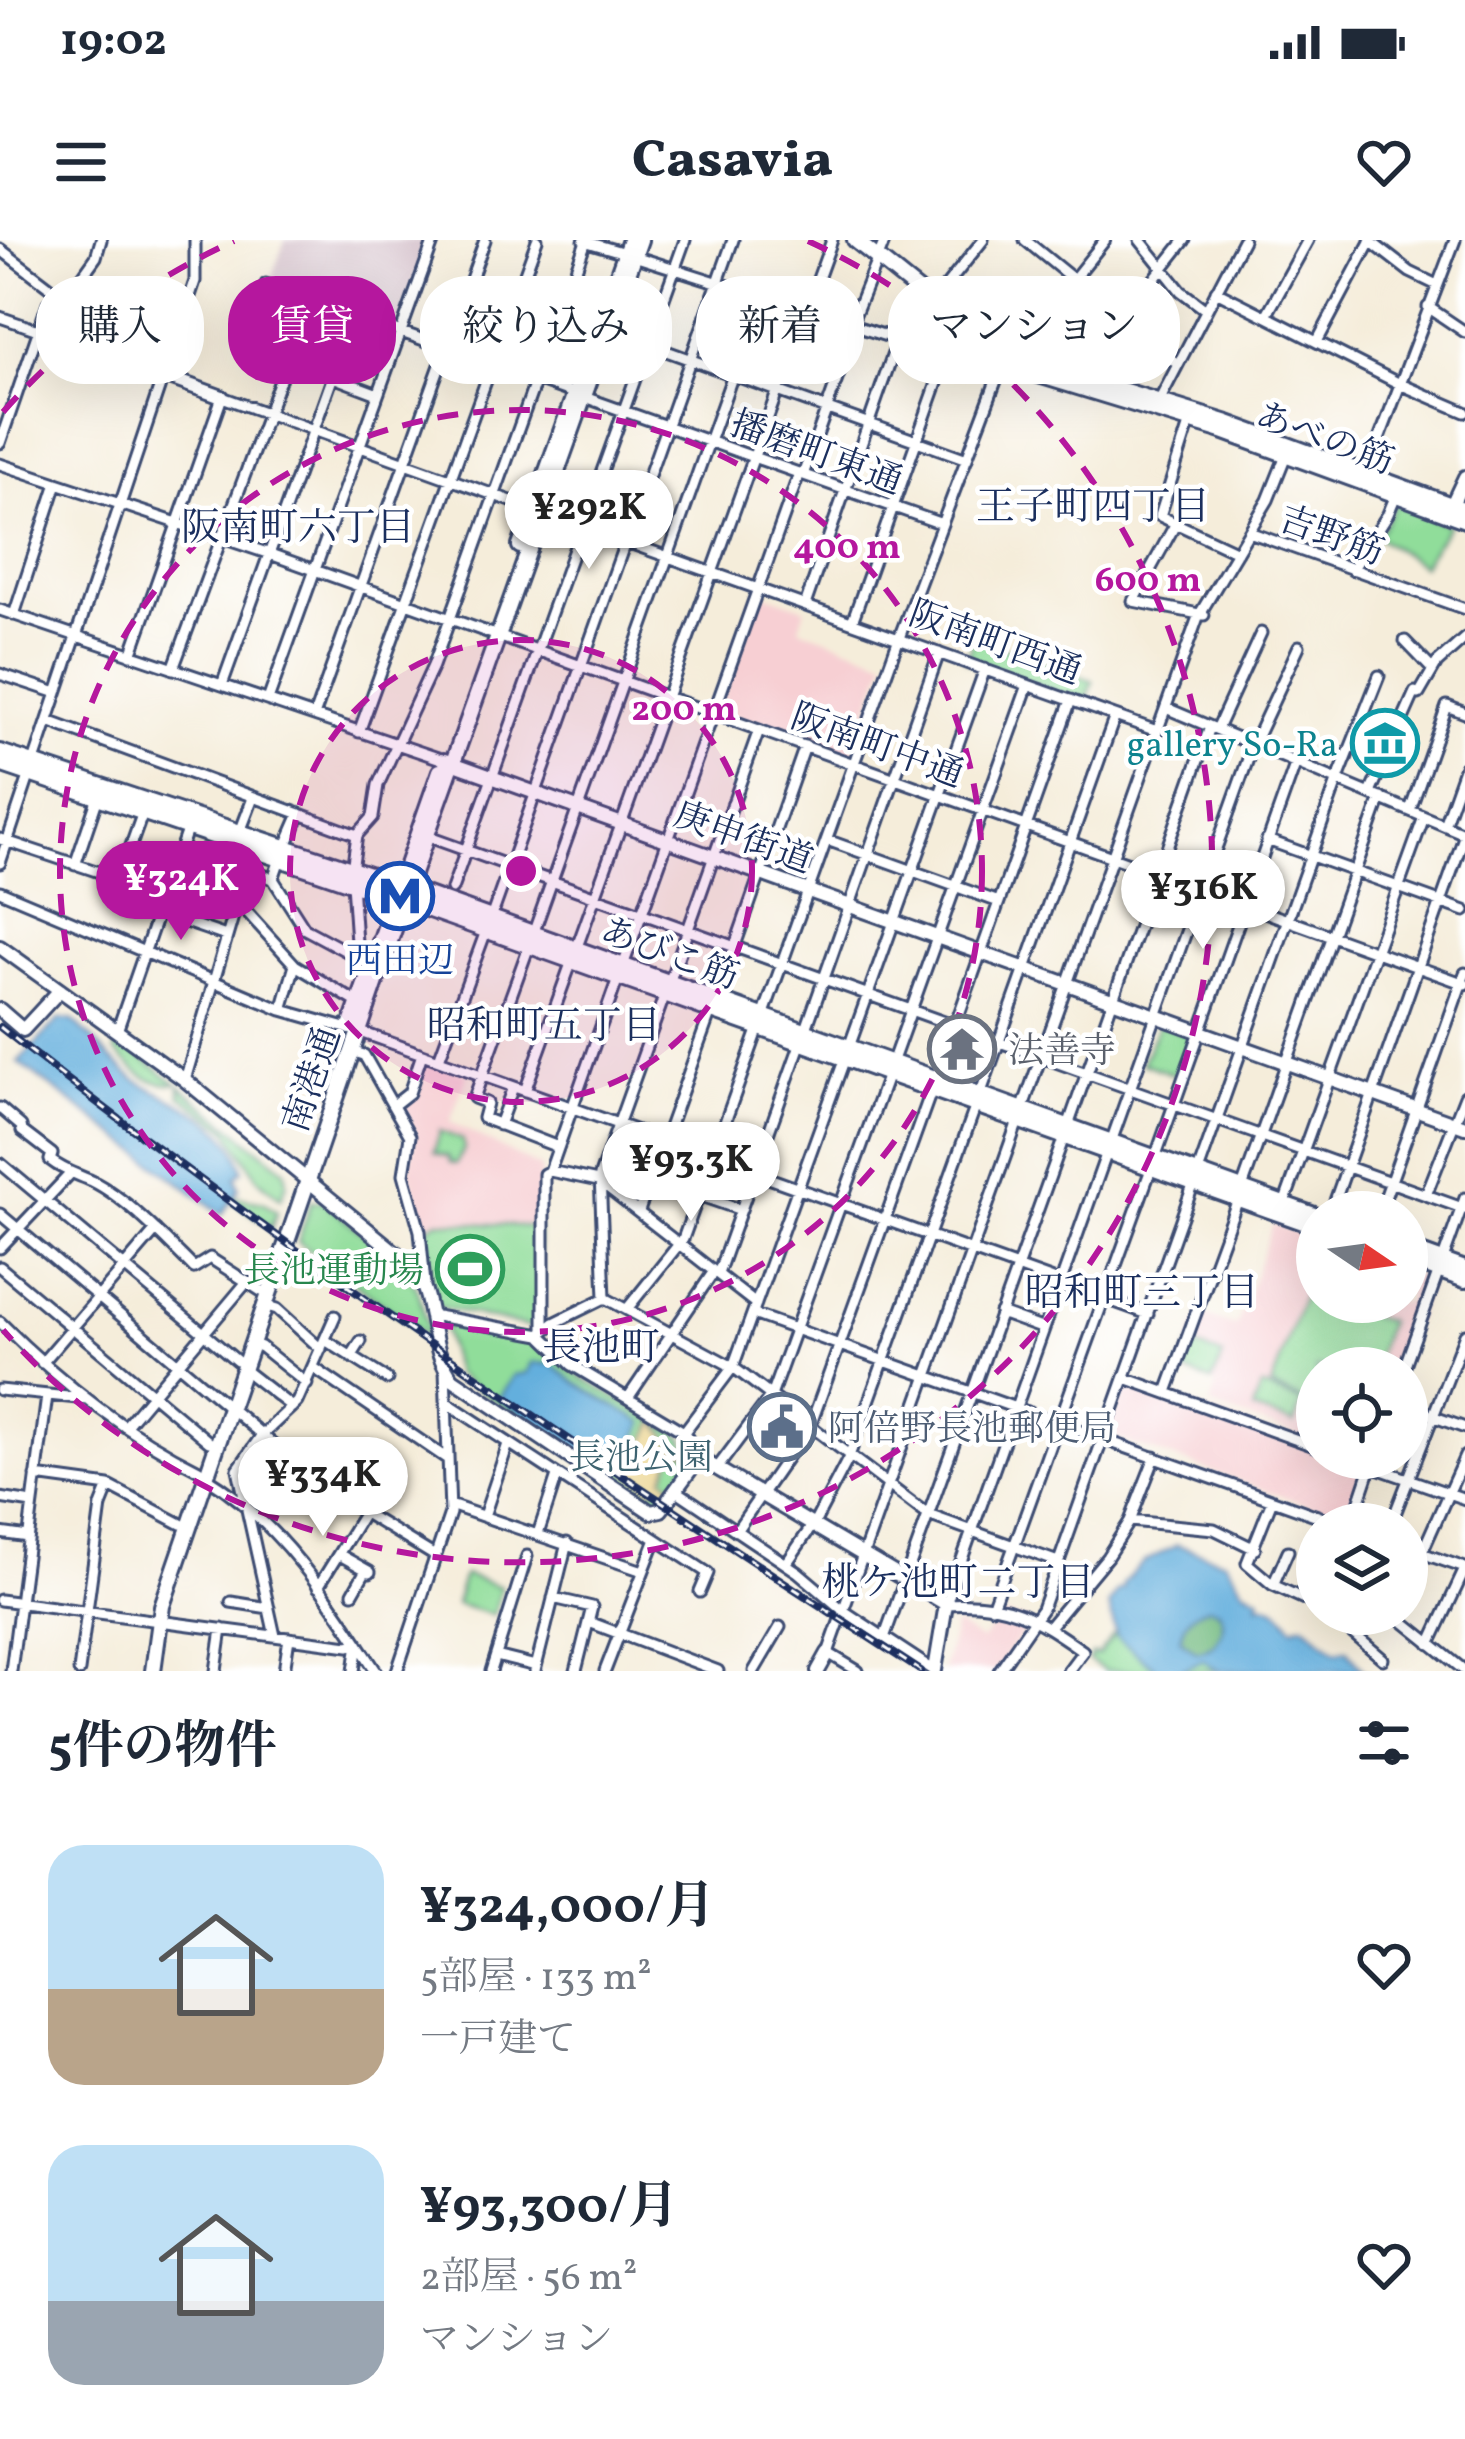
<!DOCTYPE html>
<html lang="ja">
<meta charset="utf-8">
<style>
:root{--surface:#fff;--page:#f2f2f3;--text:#1f2937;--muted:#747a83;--accent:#b5179e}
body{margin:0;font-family:Vollkorn,"Noto Serif JP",serif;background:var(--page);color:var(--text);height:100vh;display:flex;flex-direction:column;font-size:45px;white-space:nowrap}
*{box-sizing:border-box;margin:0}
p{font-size:39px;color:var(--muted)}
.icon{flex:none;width:66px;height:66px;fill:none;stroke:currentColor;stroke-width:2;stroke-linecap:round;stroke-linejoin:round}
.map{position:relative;height:1431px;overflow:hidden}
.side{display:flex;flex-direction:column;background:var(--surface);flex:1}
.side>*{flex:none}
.hud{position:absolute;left:36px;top:36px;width:1395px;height:108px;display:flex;gap:24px}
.needle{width:78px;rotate:103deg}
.controls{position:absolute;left:1296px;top:951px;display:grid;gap:24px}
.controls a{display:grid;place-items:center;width:132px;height:132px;border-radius:50%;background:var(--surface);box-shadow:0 12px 48px #0002;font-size:60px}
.price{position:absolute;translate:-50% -102px;padding:0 27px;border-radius:42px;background:#fff;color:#222;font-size:39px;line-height:78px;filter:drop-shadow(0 3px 6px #0008)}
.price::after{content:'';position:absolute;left:50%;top:72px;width:36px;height:27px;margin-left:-18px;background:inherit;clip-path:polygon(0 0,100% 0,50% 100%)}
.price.current{background:var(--accent);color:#fff}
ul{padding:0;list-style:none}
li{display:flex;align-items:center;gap:36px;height:300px;padding:0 48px}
li span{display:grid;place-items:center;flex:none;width:336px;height:240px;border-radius:36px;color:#555}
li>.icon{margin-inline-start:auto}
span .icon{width:144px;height:144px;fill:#fffc;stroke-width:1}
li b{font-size:51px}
h2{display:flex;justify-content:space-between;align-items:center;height:144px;padding:0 48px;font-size:51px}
.chip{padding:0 42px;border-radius:48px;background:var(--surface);box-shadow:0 12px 48px #0002;font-size:42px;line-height:108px}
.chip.current{background:var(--accent);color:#fff}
.status{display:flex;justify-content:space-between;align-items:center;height:84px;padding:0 60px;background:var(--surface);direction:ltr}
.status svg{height:33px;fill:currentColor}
header{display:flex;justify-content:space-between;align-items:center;height:156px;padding:0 48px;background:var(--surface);font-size:54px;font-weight:800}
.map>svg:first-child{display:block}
</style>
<div class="status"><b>19:02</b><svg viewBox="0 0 49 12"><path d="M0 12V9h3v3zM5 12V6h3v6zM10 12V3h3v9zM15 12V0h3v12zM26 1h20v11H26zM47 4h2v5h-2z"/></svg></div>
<header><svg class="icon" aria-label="menu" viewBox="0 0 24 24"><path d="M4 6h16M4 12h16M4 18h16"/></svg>Casavia<svg class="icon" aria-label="heart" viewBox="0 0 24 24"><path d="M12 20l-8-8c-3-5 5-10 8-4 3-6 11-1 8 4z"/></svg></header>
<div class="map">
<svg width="1465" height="1431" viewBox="0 0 1465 1431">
<rect width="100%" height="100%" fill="#fff"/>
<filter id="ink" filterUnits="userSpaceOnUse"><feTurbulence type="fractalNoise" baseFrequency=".00833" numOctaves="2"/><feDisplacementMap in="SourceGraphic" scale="24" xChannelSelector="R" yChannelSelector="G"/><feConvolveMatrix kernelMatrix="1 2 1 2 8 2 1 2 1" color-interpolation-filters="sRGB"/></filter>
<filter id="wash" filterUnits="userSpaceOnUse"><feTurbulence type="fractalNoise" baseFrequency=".004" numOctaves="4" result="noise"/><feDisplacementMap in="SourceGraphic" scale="48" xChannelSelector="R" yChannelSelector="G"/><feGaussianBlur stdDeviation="2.7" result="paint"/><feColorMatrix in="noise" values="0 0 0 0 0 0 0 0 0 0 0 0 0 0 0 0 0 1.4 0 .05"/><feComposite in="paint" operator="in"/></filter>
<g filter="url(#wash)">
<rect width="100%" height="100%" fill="#f5edda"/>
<!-- built -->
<path fill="#f7cfd3" d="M 763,353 L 805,368 L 799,388 L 886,420 L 851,516 L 718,471 L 759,354 Z
M 426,819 L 467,834 L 450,882 L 541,928 L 538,987 L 438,981 L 425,989 L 409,932 L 415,894 L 401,864 Z
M 1273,984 L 1317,1000 L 1317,1062 L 1407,1062 L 1407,1032 L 1430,1040 L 1399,1128 L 1317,1128 L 1317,1203 L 1210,1165 L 1216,1145 L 1178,1131 L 1199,1074 L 1236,1086 Z
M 1126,1142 L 1317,1210 L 1317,1218 L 1340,1218 L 1366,1227 L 1348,1279 L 1107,1195 Z
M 1000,1375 L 1031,1381 L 995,1431 L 943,1431 L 955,1384 L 981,1401 Z"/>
<!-- industrial -->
<path fill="#d2bdc7" d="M 285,0 L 429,0 L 398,86 L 271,40 Z"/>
<!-- green -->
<path fill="#90dd9a" stroke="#56867c" stroke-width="3" d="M 1396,263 L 1449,285 L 1422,325 L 1377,297 Z
M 973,397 L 1093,441 L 1086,463 L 966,420 Z
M 1159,784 L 1194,796 L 1180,837 L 1142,823 Z
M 117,799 L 176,843 C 151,848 131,828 115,811 Z
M 180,846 L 285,930 L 287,943 L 281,959 L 259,940 L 227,889 L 180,855 Z
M 440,891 L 463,900 L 464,909 L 456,924 L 450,922 L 449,917 L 434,912 Z
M 234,957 L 263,962 L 277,972 L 271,988 L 232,960 Z
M 323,961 L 407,1030 L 418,1050 L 430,1098 L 298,1002 L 311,962 Z
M 438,981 L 538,987 L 540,1084 L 537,1089 L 435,1066 L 425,989 Z
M 1304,1053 L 1317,1057 L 1317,1062 L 1331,1062 L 1388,1082 L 1372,1128 L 1317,1128 L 1317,1167 L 1271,1147 Z
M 447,1085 L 539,1102 L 577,1135 L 683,1197 C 696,1223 674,1255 650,1267 L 455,1134 L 444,1089 Z
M 1189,1105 L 1223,1116 L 1212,1142 L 1180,1130 Z
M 1261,1147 L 1302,1162 L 1294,1184 L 1253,1170 Z
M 464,1335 L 501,1347 L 493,1375 L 455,1364 Z
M 1135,1382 L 1286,1431 L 1105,1431 L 1088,1420 L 1093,1414 L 1098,1415 L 1115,1393 Z"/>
<!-- forest -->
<path fill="#74bc82" stroke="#487670" stroke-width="3" d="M 1209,1366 L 1219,1370 C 1230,1389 1217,1408 1197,1412 L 1181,1400 C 1183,1381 1191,1371 1209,1366 Z"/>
<!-- sand -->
<path fill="#eeda9e" stroke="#84847e" stroke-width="3" d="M 656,1180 L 673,1206 L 688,1208 L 689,1213 L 674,1212 L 664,1237 L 675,1245 L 669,1253 L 658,1246 L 653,1252 L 627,1235 Z"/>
<!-- water -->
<path fill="#64afdd" stroke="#406f9e" stroke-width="3" fill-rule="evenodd" d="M 60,779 L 72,780 C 94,798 112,824 136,840 C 178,866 228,876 243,930 L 236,937 L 239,949 L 222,974 L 18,822 Z
M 532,1123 L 552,1124 L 574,1142 L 644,1183 C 632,1206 625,1232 595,1225 L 499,1158 L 514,1135 L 527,1133 Z
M 1177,1305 L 1226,1321 L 1244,1349 L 1260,1357 L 1258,1364 C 1275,1362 1284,1375 1293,1387 L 1304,1384 L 1336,1411 L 1347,1409 L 1364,1431 L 1219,1431 L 1203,1420 L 1179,1431 L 1159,1431 L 1117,1398 L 1109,1365 L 1118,1350 L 1123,1349 L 1123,1343 L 1144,1322 ZM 1209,1367 L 1219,1370 C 1230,1389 1217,1408 1197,1412 L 1181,1400 C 1183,1382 1191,1371 1209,1367 Z"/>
</g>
<g filter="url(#ink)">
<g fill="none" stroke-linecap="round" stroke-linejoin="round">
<!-- street casing -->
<g stroke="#3c4c71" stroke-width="15">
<path id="street" d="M 1025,0 L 1176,123
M 1140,0 L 1181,51 L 1206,70
M 584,1 L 625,13
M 1370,1 L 1410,32 L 1437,45
M 0,9 L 59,54
M 634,16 L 1000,132
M 266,44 L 942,284
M 1216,51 L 1400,144 L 1465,172
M 939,55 L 983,0
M 1428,67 L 1465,92
M 1266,76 L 1308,0
M 0,77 L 38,90
M 851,84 L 885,0
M 608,90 L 967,219
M 1317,102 L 1371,0
M 1078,136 L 1185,0
M 333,137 L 378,154
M 1157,165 L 1243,0
M 1190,181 L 1160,276 L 1237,312
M 0,203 L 48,63 L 81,38 L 96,17 L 101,0
M 0,224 L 270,314 L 1465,744
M 1366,234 L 1455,0
M 803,235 L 856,86
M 542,272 L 1157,491
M 1176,283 L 1133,361 L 1204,375
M 1249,292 L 1465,369
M 1352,330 L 1388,274 L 1396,255
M 805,365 L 898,99
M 0,370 L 444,520
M 14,375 L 57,243
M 852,382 L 947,115
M 1405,401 L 1433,430
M 131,415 L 222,157 L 533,269
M 173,429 L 310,59
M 0,434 L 57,453
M 222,445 L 355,75
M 1419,454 L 1437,423 L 1465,398
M 268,460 L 434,0
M 1166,468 L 1465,594 L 1331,972
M 314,476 L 485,0
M 48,481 L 357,595
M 1217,489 L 1261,393
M 359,492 L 537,0
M 1370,553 L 1415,452
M 1410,570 L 1447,466 L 1465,473
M 1444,585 L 1465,526
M 240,592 L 253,558
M 426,596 L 1465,969
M 0,599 L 165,654
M 827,600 L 999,662
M 1267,600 L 1465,671
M 285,608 L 299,576
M 280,619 L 273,639 L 305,689 L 372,725
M 0,623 L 195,41 L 195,0
M 75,625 L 98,557
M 352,630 L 357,595 L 373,577 L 378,545 L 433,426 L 586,1
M 173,633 L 239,656
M 119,639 L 143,572
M 352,643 L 357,717
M 452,649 L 685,0
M 0,651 L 282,770 L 349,789
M 237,661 L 295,725 L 353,760
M 159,673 L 226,696
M 491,678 L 733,0
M 533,694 L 761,56
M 529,706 L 474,858 L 487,863 L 483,878 L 558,907
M 623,726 L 799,234
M 669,743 L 759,490
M 716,760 L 805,506
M 282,770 L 295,725
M 117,791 L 188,587
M 358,791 L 1148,1074
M 805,792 L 939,413
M 849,807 L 985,429
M 351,811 L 364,815 L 410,896 L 404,934 L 420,991 L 425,1044
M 439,819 L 486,691
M 892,823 L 1028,445
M 936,839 L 1071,460
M 185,840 L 239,656 L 258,633 L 273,639
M 525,851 L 832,0
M 980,855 L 1115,476
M 395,864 L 409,853 L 422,814
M 0,868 L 21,886 L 22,891 L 52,914 L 50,920 C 64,931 76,934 92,941 C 128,959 166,1000 194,1028 L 210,1018 L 261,1051
M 499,885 L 513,847
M 1068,886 L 1210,487
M 1111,902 L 1253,505 L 1299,406
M 1155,918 L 1296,522
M 0,923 L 237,1121
M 550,931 L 618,738
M 1242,948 L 1381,558
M 698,955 L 741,970
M 1426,955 L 1465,856
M 1284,964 L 1424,577
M 639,971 L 711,771
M 1380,972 L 1465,733
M 0,974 L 330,1252 L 435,1316
M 0,1008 L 69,935
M 0,1027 L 209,1202
M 605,1058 L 733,1127 L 928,1275 L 1058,1322
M 605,1058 L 600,935 L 665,754
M 264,1065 L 277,1069 L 321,1109
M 627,1069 L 683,999 L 899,398 L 999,133 L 1105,0
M 1000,1073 L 1044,1089
M 753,1074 L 1340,1284
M 431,1075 L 541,1095 L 572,1125 L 684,1192 L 699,1218
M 0,1082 C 59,1141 124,1193 199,1230
M 544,1089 L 544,934 L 550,931 L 598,941 L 756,1064
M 542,1093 L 554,1083 L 605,1058
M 325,1100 L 387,1139
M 251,1103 L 261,1107 L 307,1144
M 351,1117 L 361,1101
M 42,1123 L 156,990
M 314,1128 L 446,1218
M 1404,1128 L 1465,958
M 243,1129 L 292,1167
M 1125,1138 L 1317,1207
M 0,1150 L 87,1159
M 1167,1152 L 1238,959
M 628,1158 L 712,1034 L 719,1031 L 801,802
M 446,1162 L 708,1333 L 700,1352
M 1407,1167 L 1465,1188
M 125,1187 L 246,1043
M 684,1192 L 733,1127 L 845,818
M 1348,1218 L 1465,1259
M 718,1227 L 771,1156 L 888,834
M 36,1236 L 109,1246 L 181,1284
M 206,1237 C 280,1282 330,1360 376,1431
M 677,1251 L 798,1332 L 844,1371 L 935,1431
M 0,1258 L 32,1263
M 1272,1260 L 1247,1323 L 1273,1345 L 1317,1365
M 450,1265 L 643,1331
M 484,1276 L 508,1204
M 1130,1281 L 1214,1289 L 1255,1309
M 1352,1284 L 1374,1218
M 1391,1284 L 1465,1094
M 736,1291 L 812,1181 L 932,849
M 0,1293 L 28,1297
M 538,1294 L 557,1236
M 1407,1308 L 1465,1328
M 340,1315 L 370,1332
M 1306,1323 L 1317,1328
M 786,1324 L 816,1280 L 848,1219 L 976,865
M 1273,1345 L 1288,1311
M 1407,1346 L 1465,1216
M 318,1347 L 363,1274
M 353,1353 L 366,1330
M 553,1358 L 592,1367 L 576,1431
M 0,1360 L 349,1406 L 358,1403 L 354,1431
M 231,1362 L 269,1368
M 992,1367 L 1151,929
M 1330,1374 L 1383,1419
M 1394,1374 L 1465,1431
M 589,1382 L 718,1431
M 1049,1387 L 1107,1317 L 1130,1281 L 1155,1217
M 275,1396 L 238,1229 L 261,1196 L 297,1162 L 335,1076
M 884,1398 L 1064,897
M 1430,1404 L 1465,1329
M 496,1416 L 536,1426
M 11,1431 L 47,1156
M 79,1431 L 101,1266 L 109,1246
M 216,1431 L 222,1389
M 284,1431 L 289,1398
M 397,1431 L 450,1273 L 445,1130
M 491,1431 L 527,1316
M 535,1431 L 567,1303
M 605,1431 L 656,1299
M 754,1431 L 780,1387
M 858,1431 L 828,1413 L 1198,377 L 1268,260 L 1286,215
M 999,1431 L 1042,1369 L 1338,539 L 1379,436
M 1068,1431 L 1083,1411 C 1034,1377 1008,1360 946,1364 L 1107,912"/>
</g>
<!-- secondary casing -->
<g stroke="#3c4c71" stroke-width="18">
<path id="secondary" d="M 38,90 L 222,157
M 1448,273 L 1465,237
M 444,520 L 1465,887
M 0,707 L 185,840 L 411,1025 C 438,1057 426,1107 453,1139 L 651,1272 L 661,1270 L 699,1218 L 946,1364 L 935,1430
M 0,770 L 23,790 L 60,750
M 818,1431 L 828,1413"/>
</g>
<!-- primary casing -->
<g stroke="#3c4c71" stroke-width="20">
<path id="primary" d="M 855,0 L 998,115 L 1022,130 L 1222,191 L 1465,280
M 1000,105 L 1025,120 L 1228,183 L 1465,270
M 520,306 L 630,0
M 0,512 L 408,648 L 1317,976
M 0,524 L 404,661 L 1317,987
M 350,787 L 440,531
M 1407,1008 L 1465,1029
M 1407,1019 L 1465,1040
M 153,1431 L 162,1366 L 414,631 L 640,0"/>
</g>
<!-- street -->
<use href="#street" stroke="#fff" stroke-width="9"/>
<!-- secondary -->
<use href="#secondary" stroke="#fff" stroke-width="12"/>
<!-- primary -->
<use href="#primary" stroke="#fff" stroke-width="14"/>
<!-- rail casing -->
<g stroke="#1b2f5e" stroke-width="8">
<path id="rail" d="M 0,787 C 294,1019 606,1228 921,1431"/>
</g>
<!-- rail -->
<use href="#rail" stroke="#fff" stroke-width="3" stroke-dasharray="9" stroke-linecap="butt"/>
</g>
</g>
<!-- distance rings -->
<circle cx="521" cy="631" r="231" fill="#b5179e" fill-opacity=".12"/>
<g fill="none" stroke="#b5179e" stroke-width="6" stroke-dasharray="21 15">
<circle cx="521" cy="631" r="231"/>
<circle cx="521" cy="631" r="461"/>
<path d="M3 172A692 692 0 0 1 234 1M808 1A692 692 0 1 1 3 1090"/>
</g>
<!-- icons -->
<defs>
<g id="museum-ring" transform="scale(3.45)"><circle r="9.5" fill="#fff" stroke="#0f9aa8" stroke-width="1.5"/><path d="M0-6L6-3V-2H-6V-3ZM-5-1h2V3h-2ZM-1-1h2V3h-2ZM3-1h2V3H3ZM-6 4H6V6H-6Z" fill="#0f9aa8"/></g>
<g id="metro-ring" transform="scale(3.45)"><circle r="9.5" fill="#fff" stroke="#1a4fb4" stroke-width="1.5"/><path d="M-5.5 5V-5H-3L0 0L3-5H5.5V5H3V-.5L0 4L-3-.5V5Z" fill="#1a4fb4"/></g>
<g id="temple-ring" transform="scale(3.45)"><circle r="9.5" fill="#fff" stroke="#6b7280" stroke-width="1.5"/><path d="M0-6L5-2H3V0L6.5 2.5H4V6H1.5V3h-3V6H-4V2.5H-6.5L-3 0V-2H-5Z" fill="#6b7280"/></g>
<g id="stadium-ring" transform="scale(3.45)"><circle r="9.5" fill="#fff" stroke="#2e9e5b" stroke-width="1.5"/><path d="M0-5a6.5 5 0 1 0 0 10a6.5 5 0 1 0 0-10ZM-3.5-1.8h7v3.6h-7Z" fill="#2e9e5b"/></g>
<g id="civic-ring" transform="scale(3.45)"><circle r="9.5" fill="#fff" stroke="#5c6f8a" stroke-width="1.5"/><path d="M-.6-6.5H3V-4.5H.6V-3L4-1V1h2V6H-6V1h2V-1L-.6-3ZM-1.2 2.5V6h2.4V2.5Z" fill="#5c6f8a"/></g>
</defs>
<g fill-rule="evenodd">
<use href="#museum-ring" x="1385" y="503"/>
<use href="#metro-ring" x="400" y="656"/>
<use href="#temple-ring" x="962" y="809"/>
<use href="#stadium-ring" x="470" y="1029"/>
<use href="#civic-ring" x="782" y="1187"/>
</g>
<g text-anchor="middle" stroke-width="9" stroke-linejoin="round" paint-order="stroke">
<!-- street labels -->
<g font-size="36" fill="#1b2f5e" stroke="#fff">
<text transform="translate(1325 197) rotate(20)" y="13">あべの筋</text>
<text transform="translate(817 211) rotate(20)" y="13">播磨町東通</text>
<text transform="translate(1332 294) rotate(20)" y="13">吉野筋</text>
<text transform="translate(996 401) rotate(20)" y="13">阪南町西通</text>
<text transform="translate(878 504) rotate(20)" y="13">阪南町中通</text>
<text transform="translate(744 596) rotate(20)" y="13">庚申街道</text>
<text transform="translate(670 712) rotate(20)" y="13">あびこ筋</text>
<text transform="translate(310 839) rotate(-71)" y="13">南港通</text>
</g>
<!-- culture labels -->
<g font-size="36" fill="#0d838f" stroke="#fff" text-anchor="end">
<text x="1338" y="516">gallery So-Ra</text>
</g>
<!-- transit labels -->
<g font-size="36" fill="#164399" stroke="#fff">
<text x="400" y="732">西田辺</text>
</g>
<!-- worship labels -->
<g font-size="36" fill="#5b616d" stroke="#fff" text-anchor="start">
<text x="1008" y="822">法善寺</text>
</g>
<!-- leisure labels -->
<g font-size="36" fill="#27864d" stroke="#fff" text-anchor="end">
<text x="424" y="1042">長池運動場</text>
</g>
<!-- service labels -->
<g font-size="36" fill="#4e5e75" stroke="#fff" text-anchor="start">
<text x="828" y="1200">阿倍野長池郵便局</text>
</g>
<!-- park labels -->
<g font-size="36" fill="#3e6370" stroke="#fff">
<text x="641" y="1229">長池公園</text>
</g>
<!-- neighbourhood labels -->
<g font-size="39" fill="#1b2f5e" stroke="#fff">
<text x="1093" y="279">王子町四丁目</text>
<text x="298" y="300">阪南町六丁目</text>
<text x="544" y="798">昭和町五丁目</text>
<text x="1142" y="1065">昭和町三丁目</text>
<text x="601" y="1120">長池町</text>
<text x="958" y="1355">桃ケ池町二丁目</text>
</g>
</g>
<circle cx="521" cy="631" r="18" fill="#b5179e" stroke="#fff" stroke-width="6"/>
<g font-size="36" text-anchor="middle" font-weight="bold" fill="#b5179e" stroke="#fff" stroke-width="9" stroke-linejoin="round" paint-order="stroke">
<text x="847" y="318">400 m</text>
<text x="1148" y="351">600 m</text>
<text x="684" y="480">200 m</text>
</g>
</svg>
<div class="controls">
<a><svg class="needle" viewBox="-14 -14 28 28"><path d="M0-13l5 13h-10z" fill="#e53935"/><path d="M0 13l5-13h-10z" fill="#747a83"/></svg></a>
<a><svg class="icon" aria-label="locate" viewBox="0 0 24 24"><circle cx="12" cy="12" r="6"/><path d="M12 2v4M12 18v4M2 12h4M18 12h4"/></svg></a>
<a><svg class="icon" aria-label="layers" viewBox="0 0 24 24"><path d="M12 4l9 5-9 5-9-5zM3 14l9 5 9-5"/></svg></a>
</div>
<b class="price" style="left:589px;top:332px">¥292K</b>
<b class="price current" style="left:181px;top:703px">¥324K</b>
<b class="price" style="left:1203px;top:712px">¥316K</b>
<b class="price" style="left:691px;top:984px">¥93.3K</b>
<b class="price" style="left:323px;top:1299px">¥334K</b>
<div class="hud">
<a class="chip">購入</a>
<a class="chip current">賃貸</a>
<a class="chip">絞り込み</a>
<a class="chip">新着</a>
<a class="chip">マンション</a>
</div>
</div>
<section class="side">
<h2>5件の物件<svg class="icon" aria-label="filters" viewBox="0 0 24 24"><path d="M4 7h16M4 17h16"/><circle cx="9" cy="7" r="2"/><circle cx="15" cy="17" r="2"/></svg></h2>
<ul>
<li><span style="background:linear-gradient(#bfe0f5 60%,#b9a48a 0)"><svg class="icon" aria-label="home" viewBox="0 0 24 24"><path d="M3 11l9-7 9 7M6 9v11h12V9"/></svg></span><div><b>¥324,000/月</b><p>5部屋 · 133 m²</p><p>一戸建て</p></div><svg class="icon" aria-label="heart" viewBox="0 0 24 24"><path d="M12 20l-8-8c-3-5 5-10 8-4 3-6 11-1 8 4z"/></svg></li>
<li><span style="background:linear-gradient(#bfe0f5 65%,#9aa5b1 0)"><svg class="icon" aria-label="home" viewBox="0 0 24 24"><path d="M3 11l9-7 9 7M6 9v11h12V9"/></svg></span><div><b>¥93,300/月</b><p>2部屋 · 56 m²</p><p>マンション</p></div><svg class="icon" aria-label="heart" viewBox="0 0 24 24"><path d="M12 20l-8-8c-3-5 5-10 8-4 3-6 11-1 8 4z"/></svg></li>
</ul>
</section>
